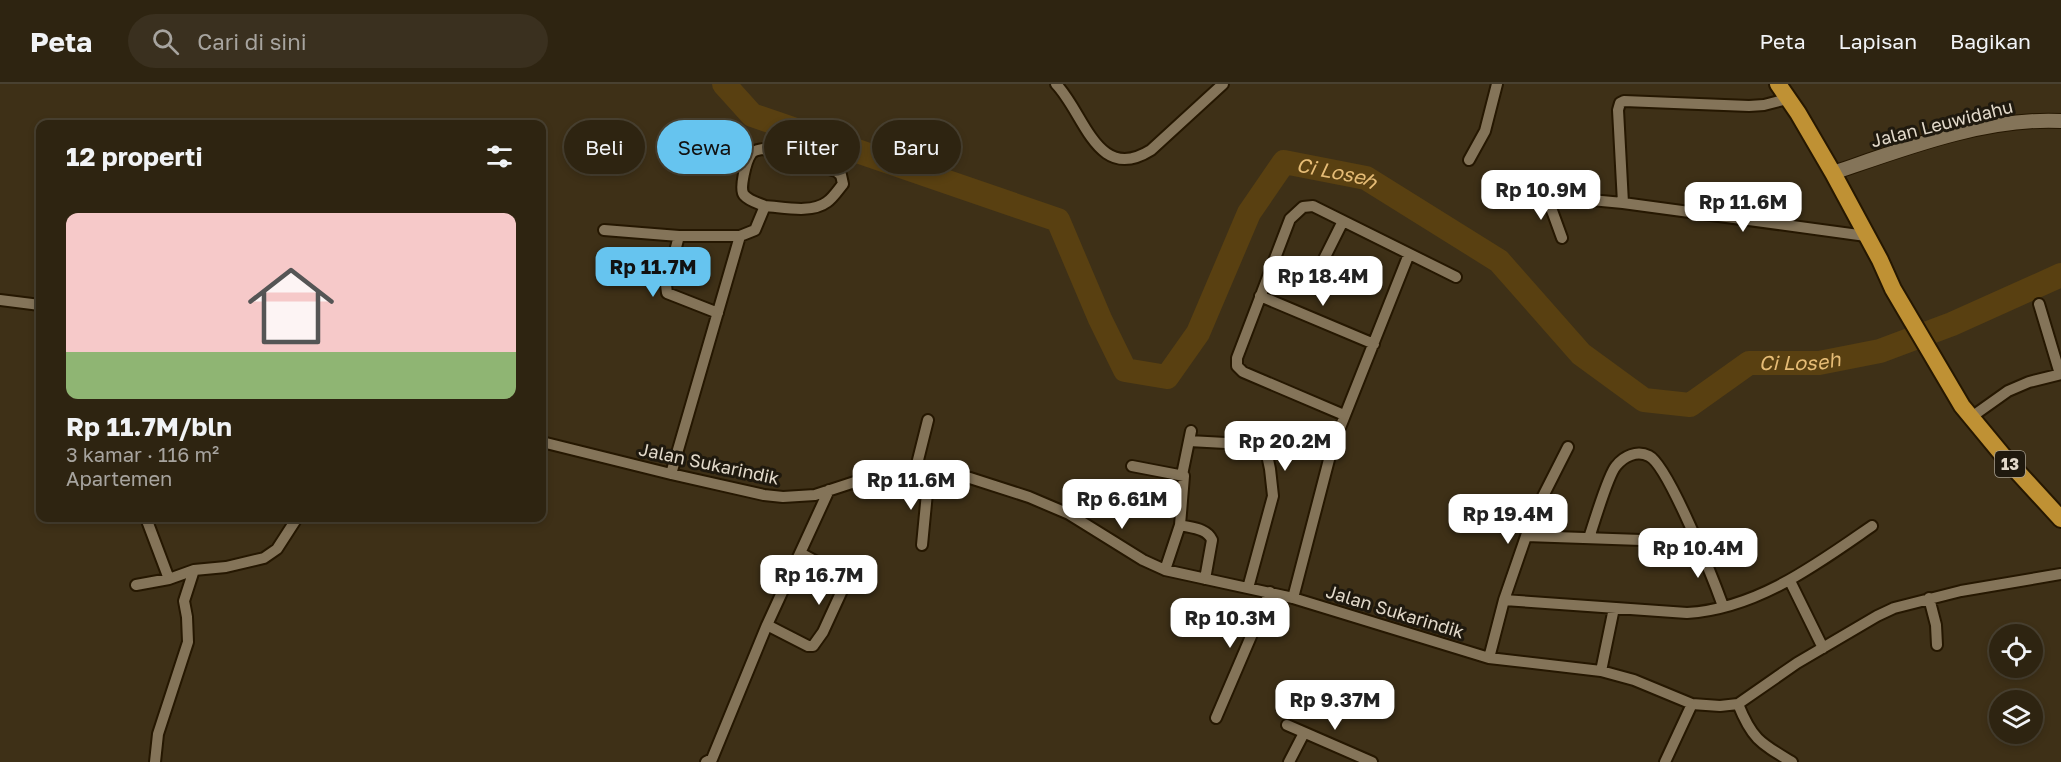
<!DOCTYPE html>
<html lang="id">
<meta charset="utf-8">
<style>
:root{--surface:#2e2411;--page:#3a301f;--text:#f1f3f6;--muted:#a7a49f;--line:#494131;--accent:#66c4ef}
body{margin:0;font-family:"Golos Text",sans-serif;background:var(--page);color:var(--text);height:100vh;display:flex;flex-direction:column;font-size:22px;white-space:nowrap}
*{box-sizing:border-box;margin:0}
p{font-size:20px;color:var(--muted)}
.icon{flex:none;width:33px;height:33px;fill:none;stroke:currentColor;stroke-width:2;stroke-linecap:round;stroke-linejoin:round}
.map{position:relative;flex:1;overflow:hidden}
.panel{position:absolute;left:36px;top:36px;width:510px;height:402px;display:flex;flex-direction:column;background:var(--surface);border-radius:12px;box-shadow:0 3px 9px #0003,0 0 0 2px var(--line)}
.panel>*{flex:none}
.banner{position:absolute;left:564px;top:36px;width:570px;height:54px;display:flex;gap:12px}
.tools{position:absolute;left:1989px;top:540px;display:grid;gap:12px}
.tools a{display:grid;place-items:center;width:54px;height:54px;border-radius:50%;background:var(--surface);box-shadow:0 3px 9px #0003,0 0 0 2px var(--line);font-size:30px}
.price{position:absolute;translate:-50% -51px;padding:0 14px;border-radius:12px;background:#fff;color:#222;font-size:20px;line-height:39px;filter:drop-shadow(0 2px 3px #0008)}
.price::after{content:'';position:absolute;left:50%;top:36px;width:18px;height:14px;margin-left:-9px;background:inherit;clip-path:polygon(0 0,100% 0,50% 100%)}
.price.selected{background:var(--accent);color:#111}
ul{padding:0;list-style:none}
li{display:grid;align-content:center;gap:12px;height:318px;padding:0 30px}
li span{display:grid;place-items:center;height:186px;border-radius:12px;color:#555}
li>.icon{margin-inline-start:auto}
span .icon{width:108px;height:108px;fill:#fffc;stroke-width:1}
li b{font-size:26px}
h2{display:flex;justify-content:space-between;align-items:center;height:72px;padding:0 30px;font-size:26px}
.chip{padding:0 21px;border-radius:27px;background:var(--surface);box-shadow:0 3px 9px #0003,0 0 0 2px var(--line);font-size:21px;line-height:54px}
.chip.selected{background:var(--accent);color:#111}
header{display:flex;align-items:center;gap:36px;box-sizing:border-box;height:84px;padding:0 30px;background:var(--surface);border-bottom:2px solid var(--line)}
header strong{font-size:28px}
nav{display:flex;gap:33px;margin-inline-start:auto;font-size:21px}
.search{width:420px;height:54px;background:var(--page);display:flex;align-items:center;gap:15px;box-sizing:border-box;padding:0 21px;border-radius:33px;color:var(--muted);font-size:22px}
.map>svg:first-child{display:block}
</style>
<header>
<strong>Peta</strong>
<div class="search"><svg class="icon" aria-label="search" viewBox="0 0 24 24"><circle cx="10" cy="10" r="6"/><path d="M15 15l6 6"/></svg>Cari di sini</div>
<nav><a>Peta</a><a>Lapisan</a><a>Bagikan</a></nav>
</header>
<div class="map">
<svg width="2061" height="678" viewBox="0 0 2061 678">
<rect width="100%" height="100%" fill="#3e3017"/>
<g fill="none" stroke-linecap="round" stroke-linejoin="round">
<!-- river -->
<path stroke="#594011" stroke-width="24" id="s1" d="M 724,0 L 752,31 L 1058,136 L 1100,235 L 1125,286 L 1167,293 L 1198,249 L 1249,129 L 1284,78 L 1366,94 L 1499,177 L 1581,270 L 1644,316 L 1690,321 L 1749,279 L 1819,279 L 1880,267 L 1952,240 L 2061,191"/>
<!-- minor casing -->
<g stroke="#251701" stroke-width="14">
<path id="minor" d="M 1056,0 C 1085,30 1097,100 1151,66 L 1223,0
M 1469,76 L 1485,47 L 1497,0
M 1505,108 L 1623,119 L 1866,152
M 1546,110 L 1562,154
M 1623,119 L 1618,26 L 1620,19 L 1624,17 L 1749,22 L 1764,21 L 1787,15
M 604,146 L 679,152 L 740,152 L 671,390
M 679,152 L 666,201 L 667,209 L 718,229
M 740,152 L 755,146 L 765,122 C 783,123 811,130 827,118 C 833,114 838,106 843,100 L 841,91 L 836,87 L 763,65 C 758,66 754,66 751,70 C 746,77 739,105 744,111 C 749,117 758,119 765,122
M 1316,191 L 1343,137
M 1260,212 L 1374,260
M 0,216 L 40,221
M 2039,220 L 2060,290
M 1344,331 L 1243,288 L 1237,282 L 1237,274 L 1290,135 L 1303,123 L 1313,122 L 1456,193
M 1970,334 L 2008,307 L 2029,298 L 2061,290
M 1189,357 L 1262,361 L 1266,366 L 1270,385 L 1273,412 L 1248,504
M 542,358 L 671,390 L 764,411 L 783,413 L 815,411 L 870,393 L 894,389 L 929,388 L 970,394 L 1029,413 L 1069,430 L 1143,476 L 1165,486 L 1293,514 L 1489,574 L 1601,587 L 1634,596 L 1692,620
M 1132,382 L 1184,392 L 1180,441 L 1165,486
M 915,388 L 928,336
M 1182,391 L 1191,347
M 146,434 L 169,495
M 1180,441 C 1191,444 1207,444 1212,456 L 1205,495
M 1526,452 L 1699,458
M 1589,454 C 1594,439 1608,391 1616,382 C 1624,372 1637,366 1649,372 C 1668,381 1714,497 1723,522
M 922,461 L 929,388
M 1790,497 L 1823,564
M 136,501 L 169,495 L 194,486 L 226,483 L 264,474 L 277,465 L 297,434
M 1293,514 L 1332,364 L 1409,170
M 1929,514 L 1936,541 L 1937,561
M 1504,516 L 1687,529 C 1757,525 1817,480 1872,442
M 767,541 L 808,562 L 813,562 L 823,548 L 845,500 L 846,496 L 843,492 L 800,469
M 1489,574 L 1504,516 L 1533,432 L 1568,363
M 1601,587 L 1614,524
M 1738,620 C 1752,655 1760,659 1792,678
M 1216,634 L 1270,508
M 1287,641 L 1372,678
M 155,678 L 158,650 L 188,558 L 187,533 L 184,517 L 194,486
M 706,678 L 712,675 L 767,541 L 829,406
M 1289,678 L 1304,649
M 1665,678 L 1692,620 L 1720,622 L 1738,620 L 1797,579 L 1877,532 L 1894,524 L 1961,507 L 2061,490"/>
</g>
<!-- tertiary casing -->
<g stroke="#251701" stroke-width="16">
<path id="tertiary" d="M 1833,89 C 1903,65 1986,33 2061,37"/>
</g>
<!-- trunk casing -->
<g stroke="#251701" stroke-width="20">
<path id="trunk" d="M 1778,0 L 1798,29 L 1833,89 L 1880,176 L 1893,205 L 1962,322 L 2005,374 L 2061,435"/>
</g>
<!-- minor -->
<use href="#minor" stroke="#847459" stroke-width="10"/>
<!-- tertiary -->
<use href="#tertiary" stroke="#847459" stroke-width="14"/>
<!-- trunk -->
<use href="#trunk" stroke="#bf9134" stroke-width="16"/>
</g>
<g text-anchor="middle" stroke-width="6" stroke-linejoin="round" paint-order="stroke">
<!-- shield labels -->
<rect fill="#1f190e" stroke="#a8a092" stroke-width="1.5" x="1995" y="367" width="30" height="26" rx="4.5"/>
<g font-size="16" font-weight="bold" fill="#e3dacb">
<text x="2010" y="386">13</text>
</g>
<!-- street labels -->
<g font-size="18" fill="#e3dacb" stroke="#1f190e">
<text transform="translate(1942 40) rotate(-14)" y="6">Jalan Leuwidahu</text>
<text transform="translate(709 380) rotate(12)" y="6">Jalan Sukarindik</text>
<text transform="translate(1395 528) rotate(17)" y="6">Jalan Sukarindik</text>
</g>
<!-- water labels -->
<g font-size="20" font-style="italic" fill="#e6bc76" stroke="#1f190e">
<text dy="7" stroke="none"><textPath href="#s1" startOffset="872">Ci Loseh</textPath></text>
<text dy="7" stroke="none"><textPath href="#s1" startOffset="1430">Ci Loseh</textPath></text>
</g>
</g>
</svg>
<div class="tools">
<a><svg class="icon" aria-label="locate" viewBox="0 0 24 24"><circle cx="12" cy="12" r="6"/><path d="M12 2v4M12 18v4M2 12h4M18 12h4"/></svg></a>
<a><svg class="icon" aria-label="layers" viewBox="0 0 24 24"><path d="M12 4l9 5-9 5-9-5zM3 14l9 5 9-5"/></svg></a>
</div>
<b class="price" style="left:1541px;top:137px">Rp 10.9M</b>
<b class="price" style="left:1743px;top:149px">Rp 11.6M</b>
<b class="price selected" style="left:653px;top:214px">Rp 11.7M</b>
<b class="price" style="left:1323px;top:223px">Rp 18.4M</b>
<b class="price" style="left:1285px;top:388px">Rp 20.2M</b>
<b class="price" style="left:911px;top:427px">Rp 11.6M</b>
<b class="price" style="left:1122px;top:446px">Rp 6.61M</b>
<b class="price" style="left:1508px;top:461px">Rp 19.4M</b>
<b class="price" style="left:1698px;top:495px">Rp 10.4M</b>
<b class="price" style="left:819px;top:522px">Rp 16.7M</b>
<b class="price" style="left:1230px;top:565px">Rp 10.3M</b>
<b class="price" style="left:1335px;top:647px">Rp 9.37M</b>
<div class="banner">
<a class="chip">Beli</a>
<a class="chip selected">Sewa</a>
<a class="chip">Filter</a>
<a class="chip">Baru</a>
</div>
<section class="panel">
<h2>12 properti<svg class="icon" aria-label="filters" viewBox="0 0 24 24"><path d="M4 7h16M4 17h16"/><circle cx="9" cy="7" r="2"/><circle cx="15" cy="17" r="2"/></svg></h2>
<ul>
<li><span style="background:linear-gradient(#f6c9c9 75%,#8fb573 0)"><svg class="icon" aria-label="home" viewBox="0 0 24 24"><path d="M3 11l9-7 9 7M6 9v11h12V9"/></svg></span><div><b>Rp 11.7M/bln</b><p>3 kamar · 116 m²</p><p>Apartemen</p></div></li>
</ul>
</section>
</div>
